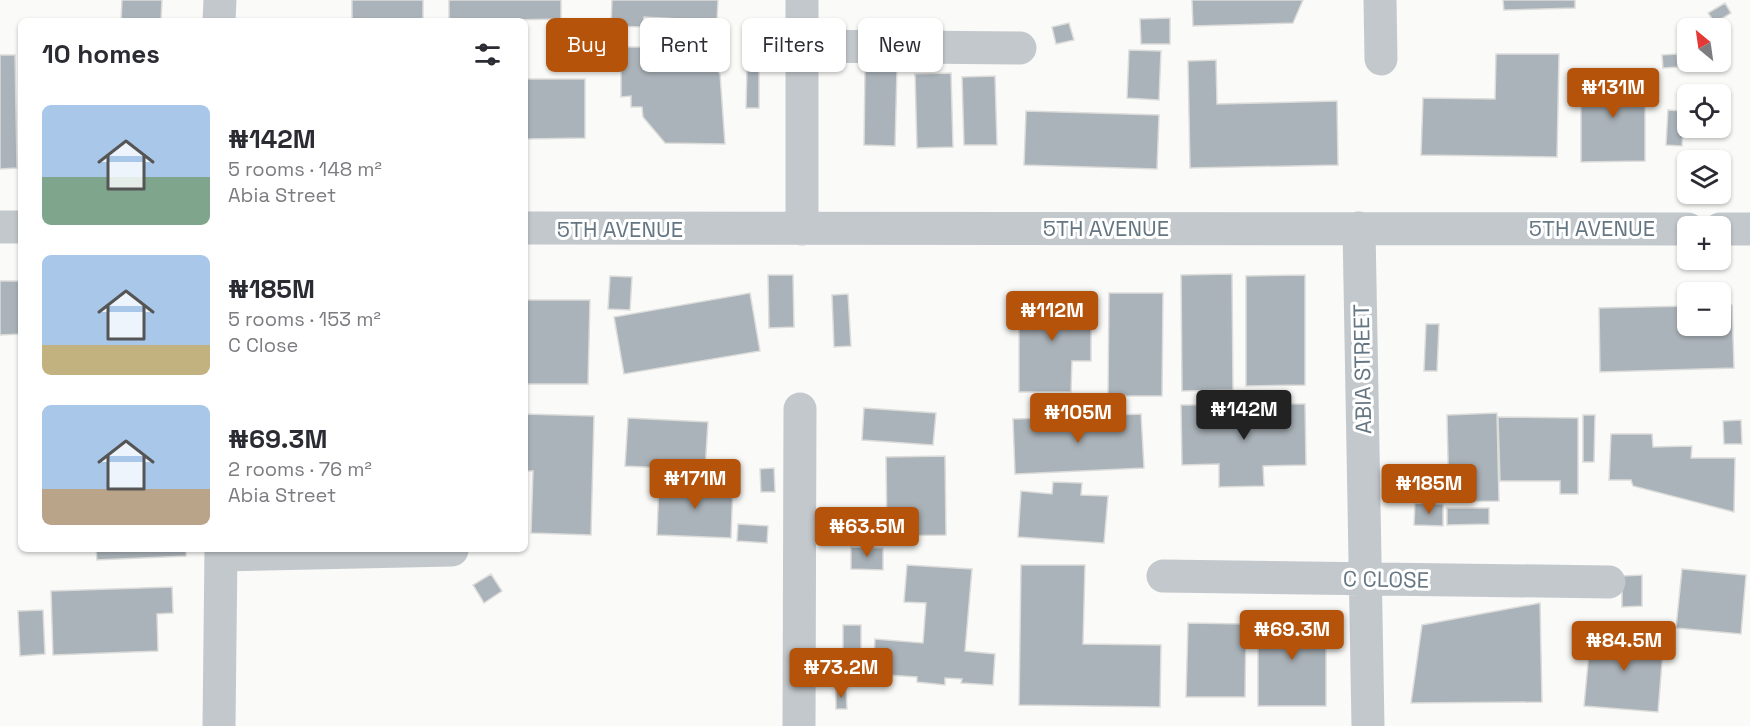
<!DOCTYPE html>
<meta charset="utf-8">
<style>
:root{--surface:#fff;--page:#f7f7f7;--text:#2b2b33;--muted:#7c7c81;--accent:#b45309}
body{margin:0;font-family:"Space Grotesk",sans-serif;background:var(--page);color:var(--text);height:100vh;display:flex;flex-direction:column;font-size:22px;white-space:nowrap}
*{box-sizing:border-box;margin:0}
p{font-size:20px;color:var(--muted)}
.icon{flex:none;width:33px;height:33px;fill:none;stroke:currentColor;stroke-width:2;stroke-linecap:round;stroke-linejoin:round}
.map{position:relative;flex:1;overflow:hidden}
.side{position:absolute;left:18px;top:18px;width:510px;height:534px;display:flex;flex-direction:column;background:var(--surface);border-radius:9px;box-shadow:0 2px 4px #0004}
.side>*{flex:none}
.banner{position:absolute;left:546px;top:18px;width:570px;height:54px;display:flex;gap:12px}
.needle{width:39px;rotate:331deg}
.tools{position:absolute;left:1677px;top:18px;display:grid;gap:12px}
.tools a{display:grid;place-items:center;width:54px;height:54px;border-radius:9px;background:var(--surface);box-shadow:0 2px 4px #0004;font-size:30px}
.price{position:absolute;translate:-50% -51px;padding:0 14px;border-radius:6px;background:var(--accent);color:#fff;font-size:20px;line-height:39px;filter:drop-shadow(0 2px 3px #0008)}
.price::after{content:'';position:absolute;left:50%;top:36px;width:18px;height:14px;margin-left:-9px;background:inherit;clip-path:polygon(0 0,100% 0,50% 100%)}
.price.on{background:#222;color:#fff}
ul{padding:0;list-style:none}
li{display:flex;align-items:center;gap:18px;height:150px;padding:0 24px}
li span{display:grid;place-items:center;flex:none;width:168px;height:120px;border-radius:9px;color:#555}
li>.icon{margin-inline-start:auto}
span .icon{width:72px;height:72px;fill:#fffc;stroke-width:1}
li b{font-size:26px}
h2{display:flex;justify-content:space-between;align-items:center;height:72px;padding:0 24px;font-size:26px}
.pill{padding:0 21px;border-radius:9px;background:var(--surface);box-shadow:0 2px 4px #0004;font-size:21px;line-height:54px}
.pill.on{background:var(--accent);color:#fff}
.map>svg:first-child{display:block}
</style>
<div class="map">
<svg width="1750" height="726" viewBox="0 0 1750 726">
<rect width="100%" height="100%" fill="#fafaf8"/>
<!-- building -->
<path fill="#aab3b9" stroke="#dcdcda" stroke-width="1.5" d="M 122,0 L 162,0 L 161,21 L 121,21 Z
M 352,0 L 423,0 L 423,21 L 352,21 Z
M 449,0 L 561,0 L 561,19 L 449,21 Z
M 612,0 L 718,0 L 717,21 L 644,17 L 643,27 L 611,26 Z
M 1192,0 L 1303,0 L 1293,23 L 1193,26 Z
M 1503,0 L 1575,0 L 1575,8 L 1504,10 Z
M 1725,3 L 1731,13 L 1715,23 L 1708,13 Z
M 1170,18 L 1170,44 L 1141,44 L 1140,19 Z
M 1069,23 L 1074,40 L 1056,44 L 1052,27 Z
M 567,28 L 588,28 L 588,50 L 568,50 Z
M 621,47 L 659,47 L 659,55 L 708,59 L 720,74 L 725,144 L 665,143 L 643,117 L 642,107 L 631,107 L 631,96 L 621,97 Z
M 1129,50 L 1161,51 L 1159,100 L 1127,98 Z
M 1496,54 L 1559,54 L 1557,157 L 1421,155 L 1423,98 L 1495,99 Z
M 1677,54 L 1678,67 L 1663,68 L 1662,55 Z
M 0,55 L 15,55 L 17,168 L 0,169 Z
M 1216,60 L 1217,104 L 1337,101 L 1338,165 L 1190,168 L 1188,61 Z
M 747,68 L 759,68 L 759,108 L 746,108 Z
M 865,69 L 897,69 L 895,146 L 864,145 Z
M 951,73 L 953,147 L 917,148 L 915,74 Z
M 995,76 L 997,145 L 964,145 L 962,77 Z
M 1645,76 L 1645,161 L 1581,162 L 1581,77 Z
M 525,79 L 585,79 L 585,138 L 525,139 Z
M 1668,110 L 1684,111 L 1682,146 L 1666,145 Z
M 1026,111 L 1159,115 L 1157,169 L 1024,165 Z
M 1232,274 L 1233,390 L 1182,391 L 1181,275 Z
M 768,275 L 793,275 L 794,327 L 769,328 Z
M 1305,275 L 1305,385 L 1246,386 L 1246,276 Z
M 610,276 L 632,277 L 630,310 L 608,309 Z
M 0,281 L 21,281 L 21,334 L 0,335 Z
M 750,293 L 760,351 L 624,374 L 614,317 Z
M 1109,293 L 1163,293 L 1162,396 L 1108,396 Z
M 848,294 L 851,346 L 834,347 L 832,295 Z
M 1019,299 L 1091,299 L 1091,361 L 1072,361 L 1071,392 L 1019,392 Z
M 525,300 L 590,300 L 588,384 L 525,384 Z
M 1720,305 L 1732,305 L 1734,368 L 1600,372 L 1599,308 L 1688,306 L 1688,326 L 1720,326 Z
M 1426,324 L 1439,324 L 1437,371 L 1424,371 Z
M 1258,404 L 1305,404 L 1306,465 L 1263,466 L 1264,486 L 1219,487 L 1219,464 L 1182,465 L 1181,405 L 1228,405 L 1228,422 L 1258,421 Z
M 864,408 L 936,413 L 933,445 L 862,440 Z
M 1497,413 L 1499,501 L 1449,502 L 1447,415 Z
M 525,414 L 594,416 L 591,535 L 531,533 L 533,471 L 525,471 Z
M 1141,414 L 1144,468 L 1015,474 L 1013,419 Z
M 1583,415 L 1595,415 L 1594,462 L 1583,462 Z
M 1498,417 L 1578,418 L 1578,494 L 1560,494 L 1560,481 L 1500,481 Z
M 628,418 L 708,422 L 705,470 L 625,466 Z
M 1741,420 L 1742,444 L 1724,444 L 1723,421 Z
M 1611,434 L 1652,434 L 1653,447 L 1692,446 L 1691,458 L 1735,458 L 1734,512 L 1633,486 L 1631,480 L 1609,480 Z
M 945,456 L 946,535 L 887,536 L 886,457 Z
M 774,468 L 775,492 L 761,492 L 760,469 Z
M 659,482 L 733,484 L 731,538 L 657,535 Z
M 1053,482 L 1082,483 L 1081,495 L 1108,496 L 1104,543 L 1018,537 L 1021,491 L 1052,494 Z
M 1415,503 L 1443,504 L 1443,526 L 1414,525 Z
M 1447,508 L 1489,508 L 1489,524 L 1447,525 Z
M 738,524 L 768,526 L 767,543 L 737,541 Z
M 851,547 L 883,548 L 883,570 L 851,569 Z
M 96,549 L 186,549 L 186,556 L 97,560 Z
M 907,565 L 972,569 L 965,651 L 995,654 L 993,685 L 961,683 L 962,679 L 945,678 L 945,685 L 917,682 L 917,677 L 873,674 L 875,639 L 923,643 L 926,603 L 904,602 Z
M 1021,565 L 1085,565 L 1083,644 L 1161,645 L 1160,707 L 1019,705 Z
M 1682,569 L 1746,575 L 1741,634 L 1676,628 Z
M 491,574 L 502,591 L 484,603 L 473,585 Z
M 1642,575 L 1642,606 L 1622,607 L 1622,576 Z
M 172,587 L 173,613 L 157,614 L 158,651 L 53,655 L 51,591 Z
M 1540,603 L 1542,702 L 1411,703 L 1422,625 Z
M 43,610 L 45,654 L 20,656 L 18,611 Z
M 1258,616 L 1326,616 L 1326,706 L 1258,706 Z
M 1188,623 L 1246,624 L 1245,697 L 1186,697 Z
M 843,625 L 861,625 L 861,669 L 843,669 Z
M 1591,632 L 1664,638 L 1658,712 L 1584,706 Z
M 836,689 L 846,689 L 847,709 L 836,709 Z"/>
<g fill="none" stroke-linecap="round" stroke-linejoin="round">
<!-- minor -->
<path stroke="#c3c8cc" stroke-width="33" d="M 1380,0 L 1381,59
M 219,21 L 220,0
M 802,46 L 1020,48
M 0,227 L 21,227
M 525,228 L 1688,229
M 1359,228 L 1368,726
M 802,229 L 802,0
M 1720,229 L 1750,229
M 221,555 L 452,550
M 1163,576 L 1609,582
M 219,726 L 221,549
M 799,726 L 800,409"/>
</g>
<g text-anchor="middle" stroke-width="6" stroke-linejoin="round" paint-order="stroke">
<!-- street labels -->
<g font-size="22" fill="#657683" stroke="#fff">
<text x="1106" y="236">5TH AVENUE</text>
<text x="1592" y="236">5TH AVENUE</text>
<text x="620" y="237">5TH AVENUE</text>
<text transform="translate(1362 369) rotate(-91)" y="8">ABIA STREET</text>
<text transform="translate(1386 579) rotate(1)" y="8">C CLOSE</text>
</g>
</g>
</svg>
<div class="tools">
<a><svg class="needle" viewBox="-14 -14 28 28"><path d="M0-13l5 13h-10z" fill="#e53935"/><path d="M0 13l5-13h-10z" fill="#7c7c81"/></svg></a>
<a><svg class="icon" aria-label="locate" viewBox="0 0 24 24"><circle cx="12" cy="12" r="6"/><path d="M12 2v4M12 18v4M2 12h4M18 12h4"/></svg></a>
<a><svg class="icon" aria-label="layers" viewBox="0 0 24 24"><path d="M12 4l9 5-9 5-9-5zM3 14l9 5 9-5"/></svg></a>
<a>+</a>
<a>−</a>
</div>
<b class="price" style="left:1613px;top:119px">₦131M</b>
<b class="price" style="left:1052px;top:342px">₦112M</b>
<b class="price on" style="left:1244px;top:441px">₦142M</b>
<b class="price" style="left:1078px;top:444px">₦105M</b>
<b class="price" style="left:695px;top:510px">₦171M</b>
<b class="price" style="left:1429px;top:515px">₦185M</b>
<b class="price" style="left:867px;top:558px">₦63.5M</b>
<b class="price" style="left:1292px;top:661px">₦69.3M</b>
<b class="price" style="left:1624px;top:672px">₦84.5M</b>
<b class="price" style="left:841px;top:699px">₦73.2M</b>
<div class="banner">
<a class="pill on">Buy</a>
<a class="pill">Rent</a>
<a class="pill">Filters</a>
<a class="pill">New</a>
</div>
<section class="side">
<h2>10 homes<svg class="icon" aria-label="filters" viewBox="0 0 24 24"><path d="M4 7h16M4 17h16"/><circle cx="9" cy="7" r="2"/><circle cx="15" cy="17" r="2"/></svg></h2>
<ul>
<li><span style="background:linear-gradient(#a9c7e8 60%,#7fa58c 0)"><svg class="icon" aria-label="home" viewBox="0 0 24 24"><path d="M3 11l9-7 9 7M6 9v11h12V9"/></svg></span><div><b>₦142M</b><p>5 rooms · 148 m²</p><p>Abia Street</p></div></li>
<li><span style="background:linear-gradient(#a9c7e8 75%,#c2b280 0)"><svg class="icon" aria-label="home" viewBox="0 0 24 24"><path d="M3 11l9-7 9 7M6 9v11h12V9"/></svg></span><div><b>₦185M</b><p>5 rooms · 153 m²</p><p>C Close</p></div></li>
<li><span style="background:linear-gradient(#a9c7e8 70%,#b9a48a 0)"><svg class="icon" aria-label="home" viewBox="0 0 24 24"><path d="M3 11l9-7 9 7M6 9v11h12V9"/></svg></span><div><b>₦69.3M</b><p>2 rooms · 76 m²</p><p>Abia Street</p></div></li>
</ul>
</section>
</div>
